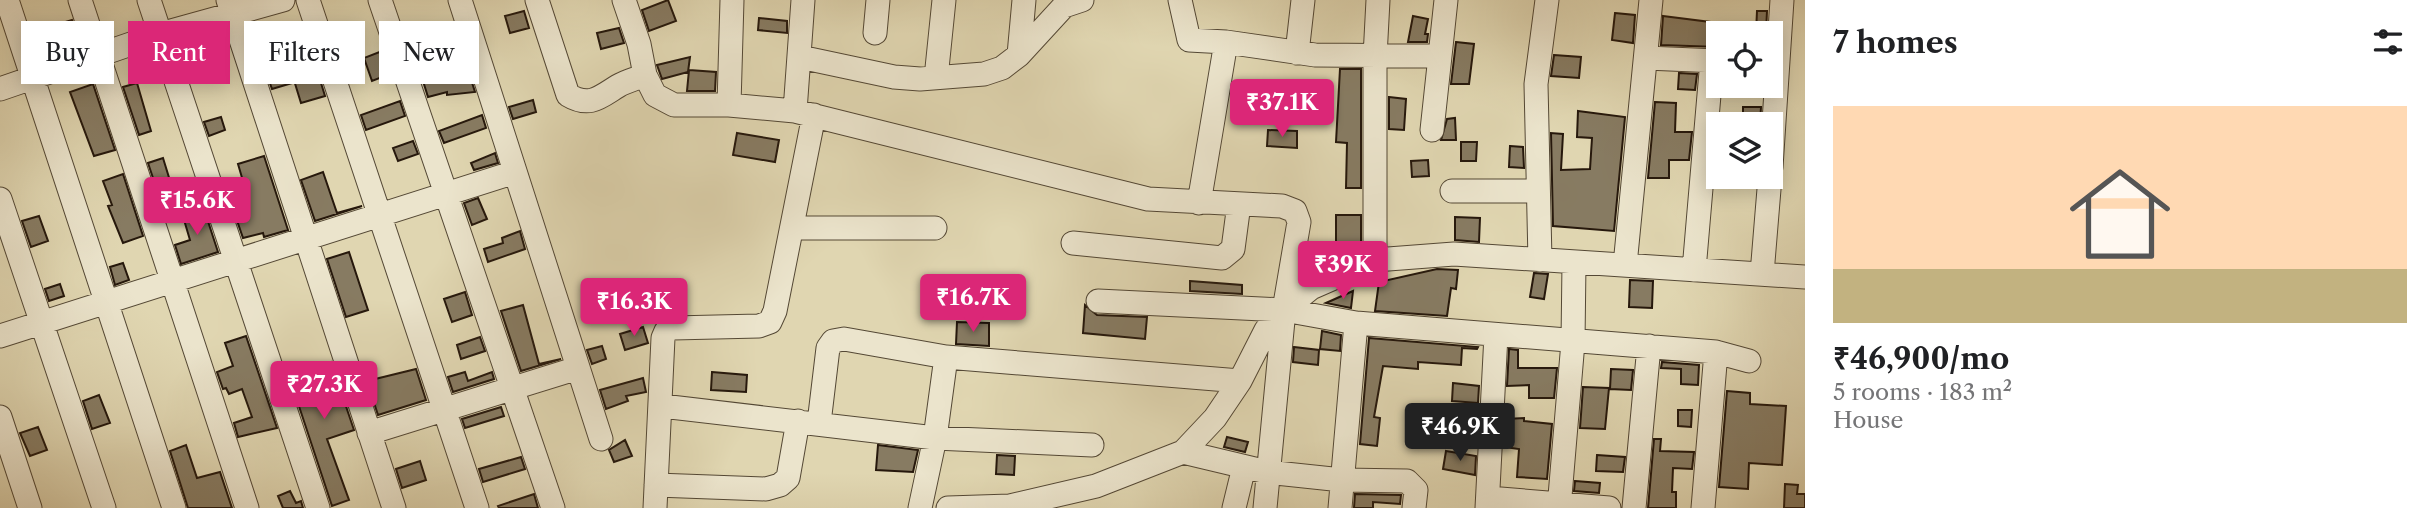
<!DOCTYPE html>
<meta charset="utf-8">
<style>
:root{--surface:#fff;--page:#f2f2f2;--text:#202124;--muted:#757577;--line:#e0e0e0;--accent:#db2777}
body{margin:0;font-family:"Libre Caslon Text",serif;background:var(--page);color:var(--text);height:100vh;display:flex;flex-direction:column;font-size:26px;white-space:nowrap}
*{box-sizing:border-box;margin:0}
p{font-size:23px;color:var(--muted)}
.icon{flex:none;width:38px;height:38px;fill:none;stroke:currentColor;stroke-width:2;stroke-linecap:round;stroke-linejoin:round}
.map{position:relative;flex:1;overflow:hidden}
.sheet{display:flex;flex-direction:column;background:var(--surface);width:630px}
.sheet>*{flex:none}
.guide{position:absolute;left:21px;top:21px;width:665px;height:63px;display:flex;gap:14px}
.buttons{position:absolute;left:1706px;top:21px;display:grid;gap:14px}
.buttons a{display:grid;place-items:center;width:77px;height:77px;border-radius:0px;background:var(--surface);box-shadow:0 4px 18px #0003;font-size:35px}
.price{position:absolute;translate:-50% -60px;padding:0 16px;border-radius:7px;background:var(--accent);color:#fff;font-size:23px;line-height:46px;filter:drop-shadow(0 2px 4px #0008)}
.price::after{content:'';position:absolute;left:50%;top:42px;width:21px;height:16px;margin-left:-10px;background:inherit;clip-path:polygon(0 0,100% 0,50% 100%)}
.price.selected{background:#222;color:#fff}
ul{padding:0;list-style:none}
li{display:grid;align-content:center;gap:14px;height:371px;padding:0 28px}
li+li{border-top:2px solid var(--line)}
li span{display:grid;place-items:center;height:217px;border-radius:0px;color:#555}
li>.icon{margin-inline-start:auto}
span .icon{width:126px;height:126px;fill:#fffc;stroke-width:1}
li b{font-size:30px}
h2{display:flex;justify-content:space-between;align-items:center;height:84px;padding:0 28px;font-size:30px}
.chip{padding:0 24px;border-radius:0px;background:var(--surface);box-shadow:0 4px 18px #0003;font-size:24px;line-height:63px}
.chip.selected{background:var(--accent);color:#fff}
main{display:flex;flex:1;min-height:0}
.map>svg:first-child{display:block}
</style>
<main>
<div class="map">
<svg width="1805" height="508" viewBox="0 0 1805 508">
<rect width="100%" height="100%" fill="#e0d6b1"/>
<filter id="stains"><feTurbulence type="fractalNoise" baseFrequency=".00286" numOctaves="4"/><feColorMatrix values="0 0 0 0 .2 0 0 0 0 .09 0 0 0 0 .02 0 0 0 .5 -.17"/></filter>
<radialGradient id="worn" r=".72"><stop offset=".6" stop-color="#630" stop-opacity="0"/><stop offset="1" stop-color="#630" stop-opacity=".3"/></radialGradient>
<!-- building -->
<path fill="#877b62" stroke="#26180c" stroke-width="2" d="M 668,0 L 676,21 L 649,31 L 642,10 Z
M 524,11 L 529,28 L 510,33 L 505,16 Z
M 1757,11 L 1767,11 L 1766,33 L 1756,33 Z
M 1615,13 L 1635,15 L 1633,43 L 1612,40 Z
M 1413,16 L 1428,19 L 1425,34 L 1428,34 L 1427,42 L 1408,42 Z
M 1663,16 L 1718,23 L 1718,47 L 1661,45 Z
M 759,18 L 787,21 L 787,33 L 758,30 Z
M 72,20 L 80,45 L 58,52 L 53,38 L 36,44 L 32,32 Z
M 619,28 L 624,43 L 601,49 L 597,33 Z
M 1456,42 L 1474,44 L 1469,84 L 1451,84 Z
M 460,45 L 475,92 L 447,95 L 447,92 L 428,97 L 423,81 L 439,77 L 436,48 Z
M 382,51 L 390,74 L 372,81 L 364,58 Z
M 1554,55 L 1581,57 L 1579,78 L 1551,76 Z
M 690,57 L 688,72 L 662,79 L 657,65 Z
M 287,69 L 292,83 L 272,89 L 267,75 Z
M 1340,69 L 1361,69 L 1361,188 L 1346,188 L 1347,143 L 1336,142 Z
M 317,70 L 325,96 L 301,103 L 293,77 Z
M 689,70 L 716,72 L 715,91 L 687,91 Z
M 1679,73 L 1697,74 L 1695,90 L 1678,89 Z
M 137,83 L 151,131 L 139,135 L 123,87 Z
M 93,84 L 115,150 L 94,156 L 70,92 Z
M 1389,97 L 1406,99 L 1404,130 L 1389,129 Z
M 533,100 L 536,112 L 513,119 L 509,107 Z
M 400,101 L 405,116 L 366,130 L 361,115 Z
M 1655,102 L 1676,103 L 1675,132 L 1692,132 L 1689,160 L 1669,160 L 1669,178 L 1648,178 Z
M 1743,107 L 1761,107 L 1760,124 L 1743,124 Z
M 1578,111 L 1625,117 L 1614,231 L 1553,226 L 1551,133 L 1563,134 L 1561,170 L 1590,169 L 1592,138 L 1577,137 Z
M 482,115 L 486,128 L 444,143 L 439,131 Z
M 221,117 L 225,130 L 209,136 L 204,122 Z
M 1455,118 L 1456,140 L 1441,140 L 1447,119 Z
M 1268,130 L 1297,131 L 1297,148 L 1267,146 Z
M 737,133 L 779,140 L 775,162 L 733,155 Z
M 413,141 L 418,154 L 398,161 L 393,148 Z
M 1461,142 L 1477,142 L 1476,161 L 1461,161 Z
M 1510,146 L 1523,147 L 1524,168 L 1509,167 Z
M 495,153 L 498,163 L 474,170 L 471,163 Z
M 264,156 L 288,230 L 264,237 L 263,233 L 243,238 L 228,194 L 245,188 L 238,164 Z
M 163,158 L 179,210 L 165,214 L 148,163 Z
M 1428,160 L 1429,176 L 1412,177 L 1411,161 Z
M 323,172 L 337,213 L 362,206 L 315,221 L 301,180 Z
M 123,174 L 143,236 L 123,243 L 108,206 L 112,205 L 103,181 Z
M 478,198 L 487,219 L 472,225 L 464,203 Z
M 203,206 L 218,252 L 181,264 L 175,245 L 190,240 L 182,213 Z
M 1336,215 L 1361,215 L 1361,251 L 1341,260 L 1336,260 Z
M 39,216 L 48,241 L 31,247 L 22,221 Z
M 1455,217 L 1480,218 L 1479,242 L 1455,240 Z
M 520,231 L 525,249 L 488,262 L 484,249 L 503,243 L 502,238 Z
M 349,252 L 368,310 L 346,317 L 327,259 Z
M 123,263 L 129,280 L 115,285 L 110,267 Z
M 1437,269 L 1458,270 L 1456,289 L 1451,288 L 1447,316 L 1375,311 L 1379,282 Z
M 1534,273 L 1548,274 L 1544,299 L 1530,297 Z
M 1630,280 L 1653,281 L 1652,308 L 1629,307 Z
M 1190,281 L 1242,285 L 1242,294 L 1190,291 Z
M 60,284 L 64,296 L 49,301 L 45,289 Z
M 1353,291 L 1351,308 L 1326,303 Z
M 465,292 L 472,315 L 452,322 L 444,299 Z
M 523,305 L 539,364 L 561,359 L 521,371 L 501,311 Z
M 1085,305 L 1097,315 L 1147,317 L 1145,339 L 1083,333 Z
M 957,322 L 989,323 L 989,346 L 956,344 Z
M 643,327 L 648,343 L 625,350 L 620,334 Z
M 1322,331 L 1341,335 L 1340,351 L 1320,349 Z
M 246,336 L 277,428 L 238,437 L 234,423 L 252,417 L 242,389 L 229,394 L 226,388 L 223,389 L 217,372 L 233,366 L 225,343 Z
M 480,337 L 485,351 L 461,359 L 457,345 Z
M 1369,338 L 1478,347 L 1477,349 L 1462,348 L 1461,365 L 1418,362 L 1418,369 L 1383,366 L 1374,417 L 1380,418 L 1377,446 L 1360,444 Z
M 602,346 L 606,359 L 592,364 L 587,350 Z
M 1294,347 L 1319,350 L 1318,365 L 1293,362 Z
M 1509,349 L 1518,350 L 1518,368 L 1557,368 L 1554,398 L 1529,398 L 1529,385 L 1507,386 Z
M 331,362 L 354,430 L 327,439 L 349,500 L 332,506 L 289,376 Z
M 1662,362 L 1699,365 L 1698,385 L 1681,384 L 1681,369 L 1661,368 Z
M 416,369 L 426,400 L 378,415 L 367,381 Z
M 1611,369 L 1633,370 L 1631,390 L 1610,389 Z
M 465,372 L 468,381 L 492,372 L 494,379 L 453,392 L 448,377 Z
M 712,372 L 747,375 L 746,392 L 711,390 Z
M 643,378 L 646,392 L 626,396 L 628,401 L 606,409 L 600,390 Z
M 1453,383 L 1479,386 L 1478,403 L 1452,401 Z
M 1583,387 L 1609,388 L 1605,429 L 1580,428 Z
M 1727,391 L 1750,393 L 1750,404 L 1786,406 L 1782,465 L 1749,463 L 1748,489 L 1719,487 Z
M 99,395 L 110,423 L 92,429 L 83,401 Z
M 501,407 L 504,416 L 465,428 L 462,419 Z
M 1678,410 L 1692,410 L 1691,427 L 1678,426 Z
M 1524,418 L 1524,421 L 1552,424 L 1547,479 L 1517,477 L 1519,449 L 1504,447 L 1506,419 Z
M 38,427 L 47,450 L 30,456 L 20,433 Z
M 1227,437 L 1248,442 L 1245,452 L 1224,447 Z
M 1654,439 L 1661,439 L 1660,451 L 1694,452 L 1692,469 L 1673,468 L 1672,492 L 1676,492 L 1676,508 L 1648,508 Z
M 625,440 L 632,456 L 614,462 L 609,450 Z
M 186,445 L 197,478 L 220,472 L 232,508 L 188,508 L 170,451 Z
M 878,445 L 918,450 L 913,472 L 876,470 Z
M 1446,451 L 1476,456 L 1475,475 L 1443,469 Z
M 997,455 L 1015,456 L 1014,475 L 996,474 Z
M 1597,455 L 1625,457 L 1623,472 L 1596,471 Z
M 521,457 L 525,469 L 483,482 L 479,469 Z
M 420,461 L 426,480 L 402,488 L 396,469 Z
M 1575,481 L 1600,483 L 1599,493 L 1574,491 Z
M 1785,484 L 1798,485 L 1797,494 L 1805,494 L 1805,508 L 1784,508 Z
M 290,491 L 296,503 L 301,501 L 303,508 L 283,508 L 278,496 Z
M 534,494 L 538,508 L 499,508 L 498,506 Z
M 1355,494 L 1401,495 L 1400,504 L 1373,502 L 1373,508 L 1354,508 Z"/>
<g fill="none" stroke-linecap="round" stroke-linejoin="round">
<!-- minor casing -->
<g stroke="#544835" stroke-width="25">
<path id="minor" d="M 7,0 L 174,508
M 80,0 L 247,508
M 149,0 L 318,508
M 228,0 L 394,508
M 308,0 L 477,508
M 380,0 L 553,508
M 460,0 L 601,439
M 537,0 L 568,95 C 590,108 600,97 618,86 C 626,81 636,79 645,75
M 624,0 L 639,44 L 645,75 L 655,95 L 674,105 L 729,105 L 795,111 L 1148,199 L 1282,206 L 1295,211 L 1299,222 L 1284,310 L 1265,508
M 1180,0 L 1189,40 L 1226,42 L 1315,55 L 1440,56 L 1432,130
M 875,33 L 878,0
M 1297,53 L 1303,0
M 1019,55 L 1024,0
M 1440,56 L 1446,0
M 800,57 L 894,77 L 920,79 L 984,74 L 1002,68 L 1019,55 L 1064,6 L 1082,0
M 1646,58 L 1718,61
M 936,78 L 944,0
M 0,89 L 160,34 L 283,0
M 729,105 L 732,0
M 795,111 L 803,0
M 1771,167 L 1782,0
M 1452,191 L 1538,191
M 0,199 L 104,508
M 1199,203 L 1226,42
M 792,228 L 935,228
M 1073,243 L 1222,258 L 1233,249 L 1239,204
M 1375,260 L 1375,57 L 1378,0
M 1540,260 L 1536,84 L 1547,0
M 1625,265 L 1651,0
M 1694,270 L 1712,60
M 1762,274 L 1770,177
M 1098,301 L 1284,310 L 1356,323 L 1716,352 L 1749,361
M 0,336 L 515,172
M 662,406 L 935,438 L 1092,445
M 0,417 L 30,508
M 819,423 L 828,348 L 833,341 L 844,339 L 946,357
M 369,433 L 578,368
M 1183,452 L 1267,472 L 1342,480 L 1407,481 L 1416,490 L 1414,508
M 656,485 L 766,489 L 780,485 L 788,478 L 798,421
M 1488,498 L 1609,508
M 655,508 L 663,338 L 666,331 L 673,328 L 759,326 L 770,322 L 775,311 L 814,115
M 920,508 L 935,438 L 946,357 L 1240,381
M 948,508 L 1010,506 L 1096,486 L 1183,452 L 1215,418 L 1240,381 L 1266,330 L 1284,310 L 1311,288 L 1375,260 L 1454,254 L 1805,277
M 1234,508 L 1244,467
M 1340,508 L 1356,323
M 1487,508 L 1496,335
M 1559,508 L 1573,342 L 1574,263
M 1634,508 L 1649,346
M 1703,508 L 1716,352"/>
</g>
<!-- minor -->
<use href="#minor" stroke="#ebe4cc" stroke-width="23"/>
</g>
<rect width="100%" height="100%" filter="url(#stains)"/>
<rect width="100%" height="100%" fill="url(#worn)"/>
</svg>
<div class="buttons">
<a><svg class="icon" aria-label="locate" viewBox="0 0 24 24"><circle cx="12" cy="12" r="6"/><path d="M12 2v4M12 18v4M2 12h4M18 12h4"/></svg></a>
<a><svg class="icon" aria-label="layers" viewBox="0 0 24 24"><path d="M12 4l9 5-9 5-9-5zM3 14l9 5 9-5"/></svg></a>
</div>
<b class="price" style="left:1282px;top:139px">₹37.1K</b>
<b class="price" style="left:197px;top:237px">₹15.6K</b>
<b class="price" style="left:1343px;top:301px">₹39K</b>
<b class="price" style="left:973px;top:334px">₹16.7K</b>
<b class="price" style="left:634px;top:338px">₹16.3K</b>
<b class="price" style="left:324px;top:421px">₹27.3K</b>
<b class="price selected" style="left:1460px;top:463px">₹46.9K</b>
<div class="guide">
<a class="chip">Buy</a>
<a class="chip selected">Rent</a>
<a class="chip">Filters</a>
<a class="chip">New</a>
</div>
</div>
<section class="sheet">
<h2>7 homes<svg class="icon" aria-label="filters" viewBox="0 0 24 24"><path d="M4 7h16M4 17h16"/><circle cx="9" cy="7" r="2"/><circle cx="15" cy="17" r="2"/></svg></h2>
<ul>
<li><span style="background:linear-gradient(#ffd9b3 75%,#c2b280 0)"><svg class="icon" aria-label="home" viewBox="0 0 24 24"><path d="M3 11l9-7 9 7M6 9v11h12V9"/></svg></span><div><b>₹46,900/mo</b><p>5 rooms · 183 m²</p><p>House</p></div></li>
</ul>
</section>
</main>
